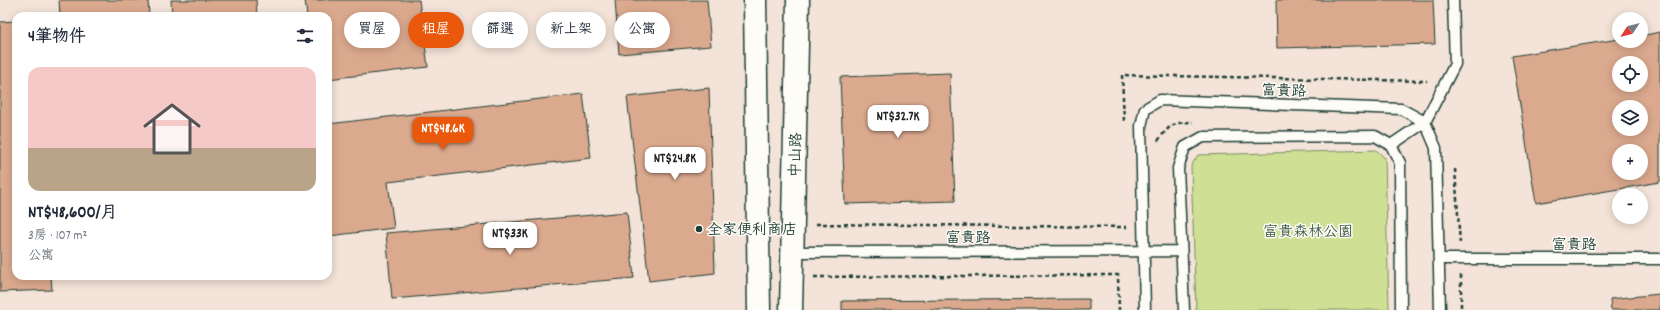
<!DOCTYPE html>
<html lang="zh-TW">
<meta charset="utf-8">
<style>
:root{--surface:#fff;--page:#f6f6f7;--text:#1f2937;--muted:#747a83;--accent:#ea580c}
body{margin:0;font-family:Dekko,"LXGW WenKai TC",sans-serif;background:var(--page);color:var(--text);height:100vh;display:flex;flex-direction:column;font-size:15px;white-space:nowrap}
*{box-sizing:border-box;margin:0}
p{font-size:13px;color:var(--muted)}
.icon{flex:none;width:22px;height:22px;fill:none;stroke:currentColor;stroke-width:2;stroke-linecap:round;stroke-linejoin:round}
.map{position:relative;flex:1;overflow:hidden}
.drawer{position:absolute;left:12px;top:12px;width:320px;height:268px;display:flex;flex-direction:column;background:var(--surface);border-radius:12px;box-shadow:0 2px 10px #0003}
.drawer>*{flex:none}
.hud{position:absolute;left:344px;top:12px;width:380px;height:36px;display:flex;gap:8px}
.needle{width:26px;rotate:234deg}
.buttons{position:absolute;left:1612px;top:12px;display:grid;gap:8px}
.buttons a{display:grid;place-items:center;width:36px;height:36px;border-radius:50%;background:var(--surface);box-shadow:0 2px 10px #0003;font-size:20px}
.price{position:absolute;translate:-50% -34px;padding:0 9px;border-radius:8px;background:#fff;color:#222;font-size:13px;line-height:26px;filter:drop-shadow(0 1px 2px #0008)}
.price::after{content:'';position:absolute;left:50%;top:24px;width:12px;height:9px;margin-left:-6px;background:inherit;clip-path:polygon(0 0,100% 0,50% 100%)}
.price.current{background:var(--accent);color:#fff}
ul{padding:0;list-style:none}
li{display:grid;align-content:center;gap:8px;height:212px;padding:0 16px}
li span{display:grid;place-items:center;height:124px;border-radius:12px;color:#555}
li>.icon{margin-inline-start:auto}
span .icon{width:72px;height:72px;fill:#fffc;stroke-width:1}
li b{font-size:17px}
h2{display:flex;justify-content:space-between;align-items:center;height:48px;padding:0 16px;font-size:17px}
.tag{padding:0 14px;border-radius:18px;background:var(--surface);box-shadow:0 2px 10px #0003;font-size:14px;line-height:36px}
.tag.current{background:var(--accent);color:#fff}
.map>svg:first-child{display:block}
</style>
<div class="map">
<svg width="1660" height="310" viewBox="0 0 1660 310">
<rect width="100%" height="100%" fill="#f3e3d8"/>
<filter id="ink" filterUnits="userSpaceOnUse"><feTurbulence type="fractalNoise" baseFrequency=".025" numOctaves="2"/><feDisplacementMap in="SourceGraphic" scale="8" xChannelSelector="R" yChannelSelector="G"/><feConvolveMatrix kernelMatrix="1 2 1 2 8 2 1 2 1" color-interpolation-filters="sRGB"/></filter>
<g filter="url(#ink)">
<!-- green -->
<path fill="#cfe094" stroke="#778e64" d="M 1376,150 L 1385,158 L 1389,310 L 1196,310 L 1191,166 L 1198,155 Z"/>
<!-- building -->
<path fill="#dba98e" stroke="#1f3d34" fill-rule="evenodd" d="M 59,0 L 148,0 L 149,16 L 60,16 Z
M 171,0 L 256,0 L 257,16 L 172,16 Z
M 305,0 L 419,0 L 428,67 L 328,79 L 328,16 L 307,16 Z
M 615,0 L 707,0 L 711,46 L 619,54 Z
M 1276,0 L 1433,0 L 1435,44 L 1277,48 Z
M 16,21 L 16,276 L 51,276 L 52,290 L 0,292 L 0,22 Z
M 1660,32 L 1660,182 L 1536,203 L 1512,56 L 1619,39 L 1619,41 L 1641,41 L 1641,36 ZM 1619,63 L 1641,63 L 1641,85 L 1619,85 ZM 1619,107 L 1641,107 L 1641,129 L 1619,129 ZM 1619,151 L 1641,151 L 1641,173 L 1619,173 Z
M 950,73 L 955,201 L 845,204 L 840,77 Z
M 709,88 L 715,273 L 649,281 L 627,97 Z
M 583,94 L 591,158 L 388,182 L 394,228 L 329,236 L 328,124 Z
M 627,212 L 634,278 L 392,299 L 386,233 Z
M 1660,294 L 1660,310 L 1611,310 L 1610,299 Z
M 1089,299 L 1089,310 L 842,310 L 842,301 Z"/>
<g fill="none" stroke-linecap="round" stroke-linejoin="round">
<!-- service casing -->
<g stroke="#1f3d34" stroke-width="13">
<path id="service" d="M 1391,145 L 1425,122 L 1455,64 L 1453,0
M 792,252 L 1181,251
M 1439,259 L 1660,259
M 1145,310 L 1141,126 L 1145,109 L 1160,100 L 1401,109 L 1425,122 L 1436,148 L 1440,310
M 1184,310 L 1178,168 L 1185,147 L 1203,137 L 1375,136 L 1391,145 L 1400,163 L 1401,310"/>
</g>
<!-- secondary casing -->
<g stroke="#1f3d34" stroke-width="25">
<path id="secondary" d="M 755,0 L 759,310
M 791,310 L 798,0"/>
</g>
<!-- path -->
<path stroke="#1f3d34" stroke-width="2.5" stroke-dasharray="4 3" stroke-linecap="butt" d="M 1124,121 L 1122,75 L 1427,81
M 1158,141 C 1169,125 1174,122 1193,122
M 1455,169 L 1460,244
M 816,224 L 1127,227
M 1461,275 L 1461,310
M 814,277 L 1118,275 L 1119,310"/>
<!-- service -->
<use href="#service" stroke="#fdfcf7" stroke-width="10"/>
<!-- secondary -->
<use href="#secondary" stroke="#fdfcf7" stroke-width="22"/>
</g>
</g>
<!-- markers -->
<circle fill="#1f3d34" stroke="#fdfcf7" stroke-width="1.5" cx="699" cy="229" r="4"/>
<g text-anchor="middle" stroke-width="3" stroke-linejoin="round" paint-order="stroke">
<!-- street labels -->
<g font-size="15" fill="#1f3d34" stroke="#fdfcf7">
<text transform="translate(1284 90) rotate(2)" y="5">富貴路</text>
<text transform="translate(795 155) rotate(-89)" y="5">中山路</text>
<text x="968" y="242">富貴路</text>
<text x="1574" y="249">富貴路</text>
</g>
<!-- poi labels -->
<g font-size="15" fill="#1f3d34" stroke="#fdfcf7" text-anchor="start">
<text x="707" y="234">全家便利商店</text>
</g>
<!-- park labels -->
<g font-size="15" fill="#425e47" stroke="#fdfcf7">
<text x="1308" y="236">富貴森林公園</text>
</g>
</g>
</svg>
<div class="buttons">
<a><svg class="needle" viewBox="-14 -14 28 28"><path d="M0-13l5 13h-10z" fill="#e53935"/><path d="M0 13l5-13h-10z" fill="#747a83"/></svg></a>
<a><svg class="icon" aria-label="locate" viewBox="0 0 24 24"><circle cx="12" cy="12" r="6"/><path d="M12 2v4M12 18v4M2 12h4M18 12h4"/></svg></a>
<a><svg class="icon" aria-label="layers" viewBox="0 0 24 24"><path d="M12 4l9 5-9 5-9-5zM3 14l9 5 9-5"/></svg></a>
<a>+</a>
<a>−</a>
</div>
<b class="price" style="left:898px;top:139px">NT$32.7K</b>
<b class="price current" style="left:443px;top:151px">NT$48.6K</b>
<b class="price" style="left:675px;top:181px">NT$24.8K</b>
<b class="price" style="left:510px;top:256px">NT$33K</b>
<div class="hud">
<a class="tag">買屋</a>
<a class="tag current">租屋</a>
<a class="tag">篩選</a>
<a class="tag">新上架</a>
<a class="tag">公寓</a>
</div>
<section class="drawer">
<h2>4筆物件<svg class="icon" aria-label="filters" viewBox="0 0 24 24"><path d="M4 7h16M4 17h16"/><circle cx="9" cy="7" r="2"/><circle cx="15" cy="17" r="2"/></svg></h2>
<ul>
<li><span style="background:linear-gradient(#f6c9c9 65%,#b9a48a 0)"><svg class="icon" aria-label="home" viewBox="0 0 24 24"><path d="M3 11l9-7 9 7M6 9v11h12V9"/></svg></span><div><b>NT$48,600/月</b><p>3房 · 107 m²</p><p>公寓</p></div></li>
</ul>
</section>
</div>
